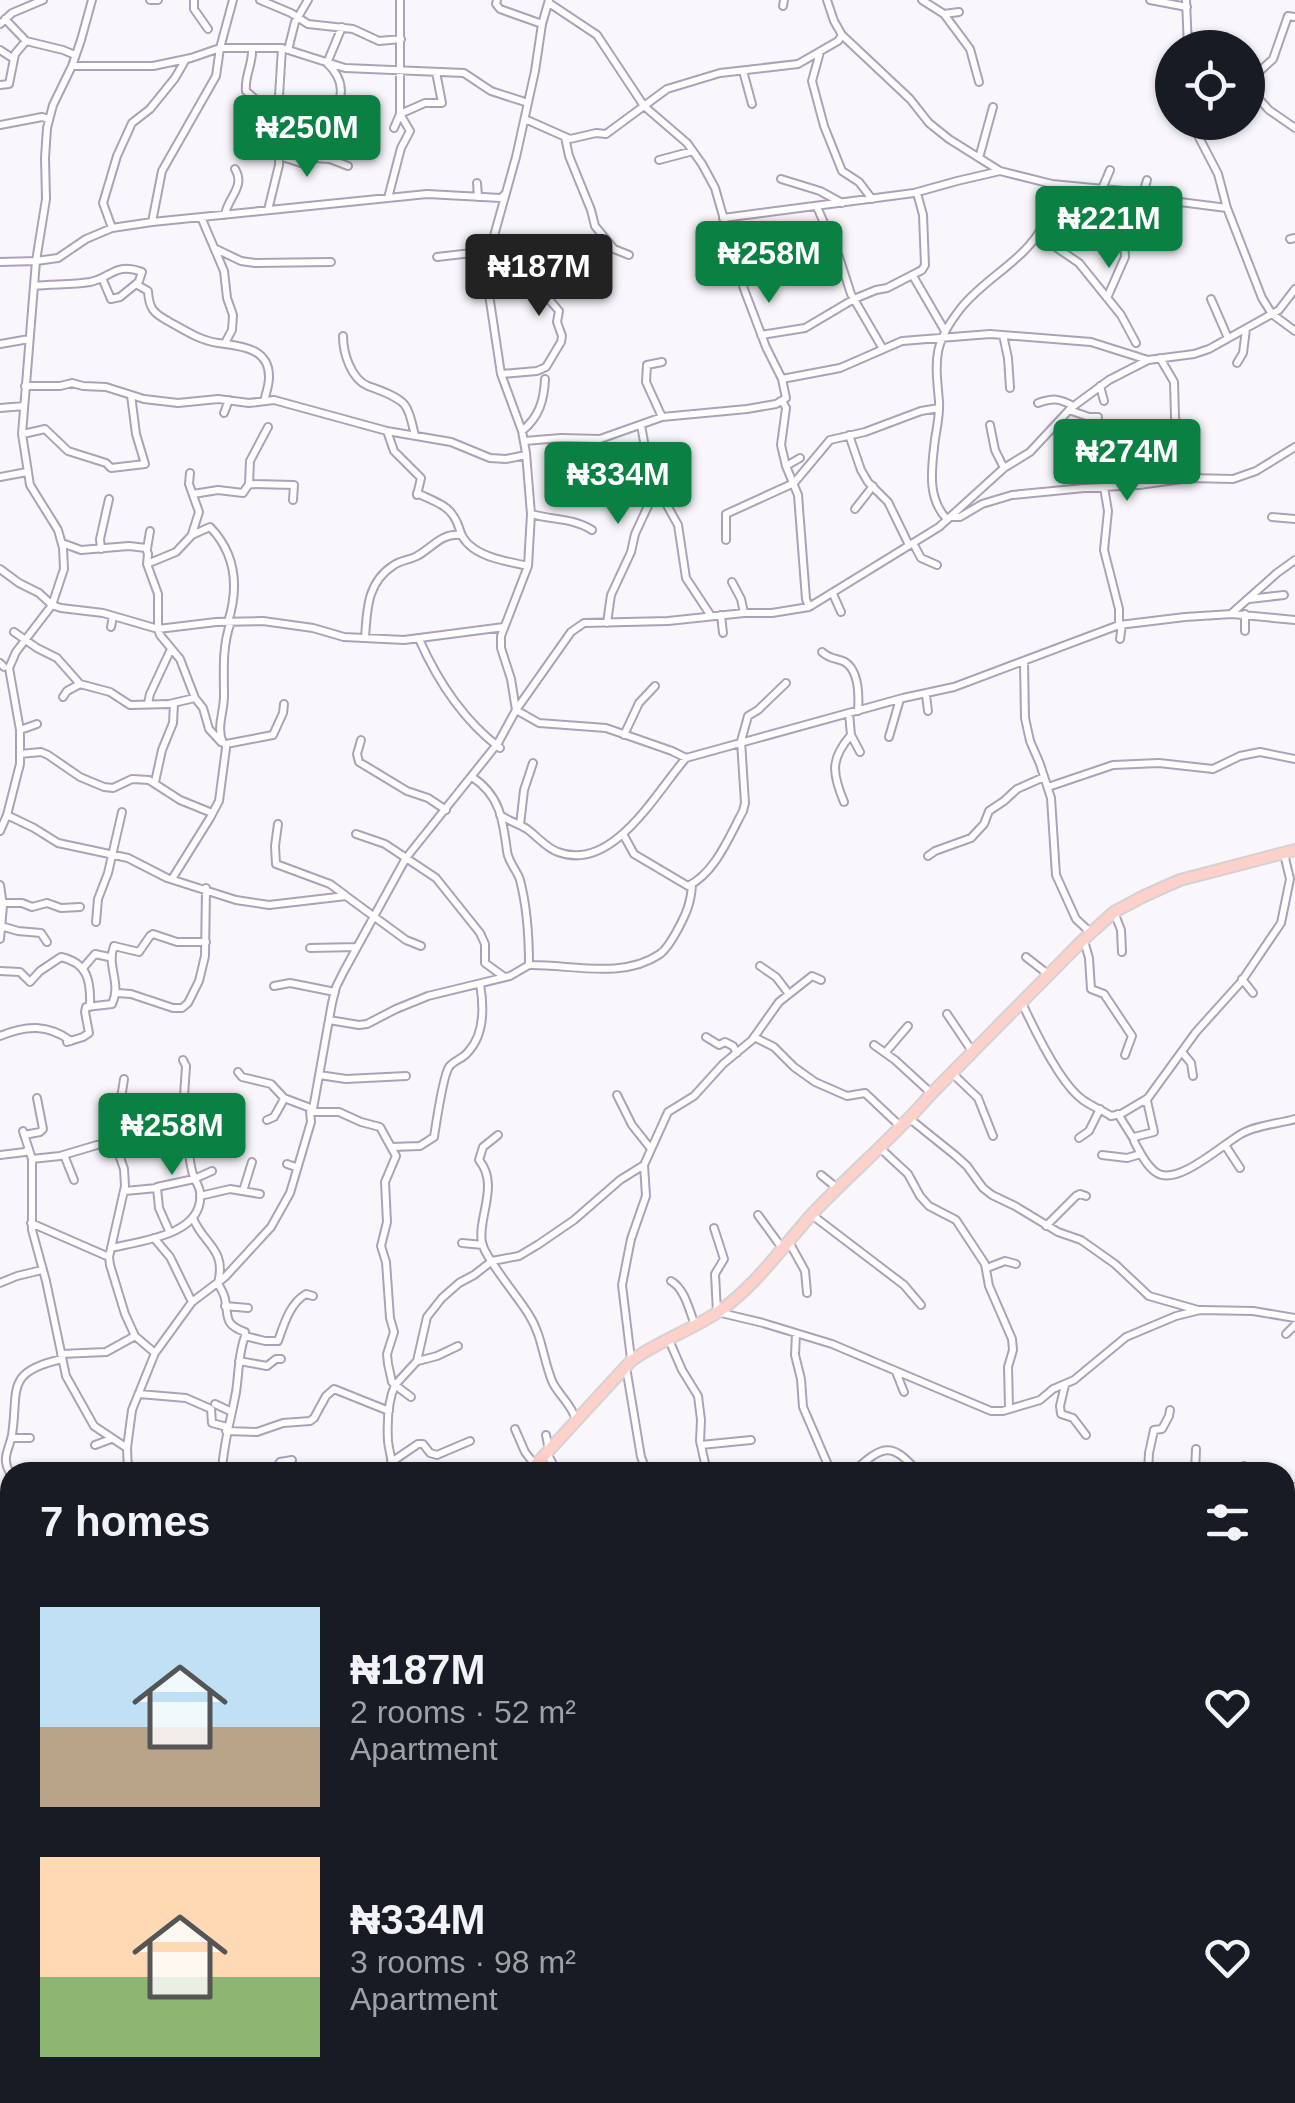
<!DOCTYPE html>
<meta charset="utf-8">
<style>
:root{--surface:#171b24;--page:#20242c;--text:#f1f3f6;--muted:#9ea1a6;--accent:#0b8043}
body{margin:0;font-family:Helvetica,sans-serif;background:var(--page);color:var(--text);height:100vh;display:flex;flex-direction:column;font-size:38px;white-space:nowrap}
*{box-sizing:border-box;margin:0}
p{font-size:32px;color:var(--muted)}
.icon{flex:none;width:55px;height:55px;fill:none;stroke:currentColor;stroke-width:2;stroke-linecap:round;stroke-linejoin:round}
.map{position:relative;flex:1;overflow:hidden}
.side{position:absolute;left:0px;top:1462px;width:1295px;height:642px;display:flex;flex-direction:column;background:var(--surface);border-radius:30px 30px 0 0;box-shadow:0 2px 8px #0004}
.side>*{flex:none}
.tools{position:absolute;left:1155px;top:30px;display:grid;gap:20px}
.tools a{display:grid;place-items:center;width:110px;height:110px;border-radius:50%;background:var(--surface);box-shadow:0 2px 8px #0004;font-size:50px}
.price{position:absolute;translate:-50% -85px;padding:0 22px;border-radius:10px;background:var(--accent);color:#fff;font-size:32px;line-height:65px;filter:drop-shadow(0 2px 5px #0008)}
.price::after{content:'';position:absolute;left:50%;top:60px;width:30px;height:22px;margin-left:-15px;background:inherit;clip-path:polygon(0 0,100% 0,50% 100%)}
.price.on{background:#222;color:#fff}
ul{padding:0;list-style:none}
li{display:flex;align-items:center;gap:30px;height:250px;padding:0 40px}
li span{display:grid;place-items:center;flex:none;width:280px;height:200px;border-radius:0px;color:#555}
li>.icon{margin-inline-start:auto}
span .icon{width:120px;height:120px;fill:#fffc;stroke-width:1}
li b{font-size:42px}
h2{display:flex;justify-content:space-between;align-items:center;height:120px;padding:0 40px;font-size:42px}
.map>svg:first-child{display:block}
</style>
<div class="map">
<svg width="1295" height="2103" viewBox="0 0 1295 2103">
<rect width="100%" height="100%" fill="#f9f7fc"/>
<g fill="none" stroke-linecap="round" stroke-linejoin="round">
<!-- minor casing -->
<g stroke="#ada1b8" stroke-width="10">
<path id="minor" d="M 150,0 L 158,0
M 194,0 L 194,9 L 208,29
M 260,0 L 291,13 L 308,24 L 353,29 L 379,41 L 401,39
M 497,0 L 496,4 L 500,9 L 542,24
M 549,0 L 542,24 L 535,71 L 516,157 L 485,268 L 501,374 L 522,431 L 526,453 L 531,514 L 528,566 L 501,636 L 501,648 L 511,679 L 516,710 L 539,723 L 606,728 L 672,751 L 686,758 L 903,698 L 954,687 L 1119,625 L 1185,617 L 1232,614 L 1295,620
M 827,0 L 834,21 L 842,35 L 910,99 L 929,123 L 949,139 L 1000,171 L 1052,184 L 1124,191 L 1172,201 L 1227,208
M 922,0 L 944,14 L 959,12
M 1150,0 L 1187,7
M 1186,0 L 1188,48
M 783,6 L 784,0
M 944,14 L 970,49 L 979,82
M 5,19 L 26,41
M 0,24 L 12,13 L 43,0
M 252,49 C 253,64 244,77 246,91 L 272,114 L 278,130 L 276,145 L 279,152 L 279,165 L 268,210
M 0,50 L 14,59
M 288,50 L 295,22 L 308,0
M 820,52 L 812,81 L 824,126 L 842,171 L 859,182 L 872,199
M 72,66 L 153,66 L 191,58 L 220,48 L 282,48 L 345,68 L 464,73 L 491,91 L 528,103
M 743,71 L 752,104
M 1248,82 L 1273,59 L 1288,16 L 1295,17
M 0,85 L 9,84 L 15,54 L 26,41 L 63,50 L 75,55
M 1248,87 L 1269,110 L 1295,128
M 274,118 L 279,96 L 282,48
M 525,119 L 570,139 L 596,133 L 606,134 L 667,89 L 720,73 L 798,64 L 838,41 L 842,35
M 1191,122 L 1218,174 L 1227,208 L 1262,298 L 1272,314 L 1295,331
M 322,124 C 343,105 349,84 327,63 L 342,27
M 0,125 L 42,117 L 49,119
M 394,128 L 400,114 L 400,0
M 565,137 L 569,156 L 591,210 L 595,226 L 614,249 L 629,255
M 279,156 L 301,163 L 314,158 L 330,159 L 348,166
M 979,158 L 993,107
M 659,160 L 693,151
M 781,179 L 820,191 L 842,203
M 477,183 L 478,197
M 1102,189 L 1110,170
M 388,198 L 401,148 L 410,131 L 400,114 L 425,103 L 442,103 L 436,72
M 817,207 L 839,257 L 851,294 L 883,349
M 225,215 C 227,198 246,187 235,169
M 201,217 L 224,271 L 227,298 L 233,315 L 232,330 L 225,343
M 723,218 L 914,193 L 957,181 L 1000,171
M 152,222 L 162,171 L 216,76 L 220,48 L 233,0
M 112,228 L 103,203 L 117,156 L 132,123 L 150,109 L 175,78 L 186,59
M 1038,235 L 1079,263 L 1121,315 L 1136,343
M 1290,239 L 1295,238
M 216,249 L 241,261 L 255,263 L 331,262
M 437,257 L 489,251
M 0,262 L 36,261 L 58,258 L 86,239 L 112,228 L 152,222 L 427,194 L 501,198 L 505,194
M 486,269 C 523,278 535,281 559,311 L 557,322 L 562,336 L 561,342 L 546,367 L 537,371 L 501,374
M 913,276 L 945,331
M 740,277 L 761,274
M 102,278 L 111,299 L 120,297 L 136,284 L 148,291 C 149,308 153,313 168,321 C 184,330 199,340 218,343 C 239,346 270,347 269,378 C 269,385 266,393 264,401
M 34,286 C 52,284 72,285 90,282 C 111,278 115,262 142,272 L 139,281 L 136,284
M 1107,298 L 1125,257 L 1124,241 L 1129,210 L 1144,190 L 1147,180
M 1211,299 L 1228,338
M 761,335 L 805,328 L 854,299 L 876,290 L 887,288 L 922,270 L 925,265 L 923,215 L 917,193
M 1003,335 L 1008,358 L 1010,388
M 343,336 C 343,353 351,379 368,386 C 379,390 395,395 404,404 C 411,412 412,426 415,435
M 0,344 L 29,339
M 1160,358 L 1174,382 L 1175,417 L 1182,460 L 1189,478
M 1237,363 L 1243,353 L 1246,329
M 782,379 L 840,368 L 902,341 L 990,334 L 1091,342 L 1148,360
M 25,386 L 60,386 L 72,383 L 83,386 L 106,387 L 144,399 L 178,403 L 218,399 L 249,403 L 274,400 L 387,431 L 451,442 L 490,458 L 506,459 L 526,455
M 1100,386 L 1104,401
M 783,402 L 786,408 L 781,445 L 786,466 L 798,495 L 806,599 L 809,607
M 1038,403 C 1053,398 1059,398 1073,406
M 0,408 L 24,406
M 1069,410 L 1089,417 L 1098,417
M 224,413 L 229,400
M 662,417 L 646,382 L 647,365 L 662,362
M 990,425 L 995,450 L 1004,468
M 387,431 L 394,451 L 421,478 L 417,495
M 522,431 C 539,417 544,401 545,379
M 23,434 L 45,429 L 68,451 L 106,463 L 111,468 L 145,464 L 136,434 L 131,395
M 849,435 L 861,470 L 868,482 L 888,502 L 909,545
M 524,441 L 561,438 L 600,439 L 662,417 L 747,409 L 776,404 L 786,398 L 782,379 L 766,347 L 744,289 L 715,188 L 702,164 L 687,143 L 644,106 L 597,35 L 549,3
M 786,466 L 800,458
M 190,473 L 189,484 L 199,512 L 192,534
M 0,477 L 27,472
M 654,482 L 678,525 L 686,578 L 711,616
M 249,484 L 294,485 L 293,500
M 1104,487 L 1108,511 L 1104,550 L 1119,609 L 1119,625
M 417,493 C 429,499 445,504 452,514 C 463,528 456,535 473,548 C 488,559 511,562 528,566
M 193,494 L 218,490 L 243,493 L 249,484 L 250,461 L 268,427
M 855,509 L 873,486
M 531,514 C 552,520 574,518 592,530
M 951,517 L 960,517 L 982,504 L 1012,495 L 1084,488 L 1139,485 L 1189,478 L 1233,479 L 1256,471 L 1295,447
M 1272,517 L 1295,519
M 947,519 C 926,498 932,466 935,439 C 937,427 940,413 939,401 C 935,359 933,343 961,308 C 982,281 1019,263 1038,234 C 1042,228 1045,219 1047,213 C 1052,203 1055,194 1052,184
M 726,540 L 726,514 L 794,483 L 830,440 L 865,432 L 921,411 L 939,408
M 62,543 L 81,550 L 129,546 L 146,548 L 148,554 L 147,564 L 158,594 L 158,629 L 160,635 L 180,659 L 195,698 L 203,708 L 209,729 L 221,742
M 913,543 L 921,558 L 937,565
M 101,549 L 100,539 L 109,499
M 147,549 L 150,531
M 147,564 L 176,552 L 192,535 L 210,527 C 236,554 239,587 228,622 L 230,624 C 222,649 224,670 224,696 C 224,712 216,728 223,743 L 226,744 L 226,748 L 219,801 L 210,818 L 172,879
M 0,569 L 19,583 L 39,593 L 52,605 L 61,608 L 103,613 L 158,629 L 216,622 L 263,621 L 313,628 L 344,637 L 404,640 L 504,627
M 732,582 L 741,599 L 744,613
M 833,594 L 841,612
M 1249,599 L 1284,595
M 1232,613 L 1277,573 L 1295,560
M 721,615 L 723,633
M 607,623 L 611,595 L 631,552 L 635,534 L 648,506 L 652,487 L 641,425
M 111,627 L 113,616
M 1245,631 L 1245,614
M 14,632 L 37,648 L 57,658 L 80,684 L 110,692 L 130,705 L 169,704 L 195,698
M 365,638 C 367,609 367,582 394,565 C 401,560 410,560 417,556 C 432,548 441,533 460,535
M 419,639 C 438,682 463,720 500,748
M 1120,639 L 1122,625
M 822,652 C 831,660 837,658 845,662 C 859,671 859,697 858,711
M 1024,662 L 1025,718 L 1030,741 L 1040,764 L 1051,798 L 1056,875 L 1076,919 L 1090,932
M 0,663 L 4,667
M 926,695 L 928,711
M 63,697 L 67,691 L 80,684
M 148,703 L 150,694 L 171,649
M 849,713 L 851,735 L 860,752
M 20,730 L 37,724
M 624,735 L 639,703 L 655,686
M 889,737 L 900,699
M 361,740 L 357,754 L 359,762 L 407,791 L 428,798 L 446,810
M 226,744 L 273,735 L 283,713 L 284,704
M 20,754 L 41,752 L 48,755 L 80,777 L 104,787 L 113,788 L 132,779 L 149,780 L 180,800 L 212,813
M 155,782 L 162,750 L 173,723 L 174,703
M 1048,787 L 1113,765 L 1159,763 L 1213,769 L 1240,756 L 1260,752 L 1295,759
M 844,802 C 832,773 830,759 851,735
M 7,815 L 34,828 L 58,843 L 128,858 L 167,878 L 236,900 L 269,905 L 346,896 L 406,940 L 421,946
M 500,815 C 509,821 519,824 527,829 C 538,837 546,848 558,852 C 613,873 657,791 686,758
M 278,824 L 275,846 L 276,864 L 330,884 L 345,895
M 520,825 L 524,790 L 533,763
M 0,831 L 7,815 L 20,764 L 20,730 L 9,668 L 16,652 L 52,605 L 64,569 L 63,548 L 58,530 L 30,485 L 22,434 L 36,261 L 46,199 L 45,158 L 47,128 L 53,105 L 72,66 L 81,40 L 92,0
M 356,834 L 385,844 L 436,878 L 480,933 L 485,944 L 485,963 L 503,976
M 623,834 L 634,854 L 688,886 C 715,873 729,837 743,811 L 745,803 L 741,741 L 748,716 L 758,710 L 786,683
M 928,856 L 935,851 L 971,838 L 984,824 L 989,811 L 1004,801 L 1017,789 L 1044,777
M 0,885 L 3,906 L 0,939
M 3,903 L 22,903 L 32,907 L 47,903 L 61,908 L 80,907
M 1114,912 L 1121,930 L 1122,952
M 96,922 L 98,899 L 108,873 L 122,812
M 1,926 L 18,931 L 41,933 L 47,942
M 1084,941 L 1089,958 L 1091,989 L 1104,994 L 1132,1036 L 1125,1055
M 310,948 L 357,947
M 1026,957 L 1049,975
M 529,965 C 570,964 622,980 660,954 C 668,948 673,938 678,929 C 686,914 691,903 692,885
M 760,966 L 776,977 L 789,994
M 83,968 L 95,954 L 109,957
M 0,971 L 20,972 L 30,982 L 40,971 L 61,957 C 88,963 91,981 90,1007
M 1242,979 L 1253,993
M 274,986 L 290,983 L 335,992
M 117,993 L 131,994 L 173,1008 L 182,1008 L 188,1003 L 199,981 L 205,956 L 206,888
M 1022,1003 C 1034,1029 1060,1084 1083,1100 C 1091,1106 1102,1110 1111,1116 L 1121,1114 L 1148,1098 L 1196,1032 L 1241,982 L 1281,923 L 1290,879 L 1284,854
M 947,1014 L 972,1051
M 329,1020 L 359,1025 L 367,1024 L 396,1009 L 428,996 L 510,976 L 529,965 C 529,938 527,907 520,880 C 517,870 508,862 507,851 C 503,820 500,795 472,777
M 0,1036 C 26,1025 48,1024 71,1041
M 706,1037 L 719,1045 L 725,1042 L 733,1046 L 737,1053
M 754,1037 L 774,1047 L 794,1067 L 815,1082 L 847,1096 L 865,1093 L 900,1126
M 67,1042 L 83,1037 L 89,1033 L 85,1012 L 86,1007 L 112,1004 C 122,983 106,966 114,946 L 139,952 L 150,936 L 153,934 L 177,942 L 206,942
M 874,1045 L 895,1060 L 931,1093
M 1182,1052 L 1191,1063 L 1193,1076
M 885,1053 L 908,1026
M 238,1072 L 242,1077 L 271,1084 L 284,1098 L 313,1109
M 952,1073 L 978,1098 L 993,1136
M 319,1075 L 346,1079 L 406,1076
M 617,1095 L 632,1125 L 651,1149
M 1144,1102 L 1147,1101 L 1154,1132 L 1134,1137 L 1134,1141 C 1139,1151 1147,1167 1157,1173 C 1178,1186 1223,1144 1241,1134 C 1256,1125 1278,1124 1295,1119
M 311,1112 L 339,1112 L 361,1122 L 380,1127 L 396,1156 L 385,1182 L 387,1222 L 381,1246 L 386,1262 L 390,1318 L 394,1332 L 387,1354 L 388,1364 L 392,1382 L 395,1385 C 388,1401 387,1423 388,1441 C 389,1453 394,1461 390,1472
M 1118,1114 L 1133,1138
M 910,1119 L 956,1156 L 967,1166 L 983,1188 L 992,1195 L 1015,1206 L 1058,1232 L 1081,1240 L 1115,1264 L 1149,1296 L 1198,1310
M 267,1120 L 274,1117 L 284,1099
M 23,1131 L 32,1159 L 32,1230 L 46,1281 L 66,1376 L 94,1426 L 127,1448
M 24,1135 L 40,1132 L 43,1129 L 37,1098
M 498,1135 L 483,1147 L 479,1160 C 500,1185 477,1218 482,1243 C 485,1258 519,1298 529,1315 C 542,1335 543,1359 552,1381 C 558,1395 571,1403 576,1420
M 115,1137 L 124,1079
M 115,1138 L 160,1126 L 195,1121
M 1079,1138 L 1089,1131 L 1100,1109
M 1225,1145 L 1240,1168
M 392,1147 L 420,1146 L 434,1137 C 436,1124 443,1076 449,1067 C 454,1060 463,1059 468,1052 C 485,1034 484,1007 480,984
M 880,1148 L 908,1174 L 920,1196 L 929,1206 L 956,1220 L 985,1264 L 989,1286 L 1012,1339 L 1013,1350 L 1008,1367 L 1009,1408
M 0,1155 L 25,1152 L 29,1149
M 64,1155 L 74,1180
M 1102,1155 L 1127,1158 L 1141,1154
M 32,1159 L 60,1156 L 97,1145 L 115,1143 L 124,1169 L 125,1186 L 109,1257 L 110,1265 L 125,1314 L 135,1336 L 155,1353
M 287,1164 L 296,1167
M 821,1175 L 837,1188
M 157,1187 L 194,1179 L 212,1171
M 125,1191 L 157,1188 L 159,1208 L 170,1233
M 243,1191 L 252,1162
M 200,1196 L 230,1189 L 260,1194
M 758,1215 L 782,1248
M 812,1215 L 904,1285 L 921,1305
M 193,1218 C 203,1244 227,1249 218,1283 C 220,1288 224,1293 225,1299 C 229,1317 223,1324 245,1332 L 245,1336 L 265,1341 L 278,1341 C 284,1324 290,1303 306,1294 L 313,1296
M 31,1223 L 109,1257
M 1046,1226 L 1076,1196 L 1080,1194 L 1086,1196
M 714,1228 L 724,1259 L 715,1274 L 717,1312 L 763,1323 L 832,1344 L 991,1411 L 1003,1411 L 1040,1400 L 1053,1389 L 1074,1380 L 1126,1337 L 1176,1316 L 1200,1310 L 1253,1311 L 1295,1318
M 154,1238 L 170,1257 L 192,1302
M 789,1242 L 805,1271 L 807,1293
M 462,1243 L 483,1245
M 111,1248 C 141,1241 205,1235 200,1192 C 199,1185 196,1183 194,1177 C 191,1170 190,1161 189,1153 C 200,1135 196,1122 191,1102 L 189,1098 L 184,1096 L 186,1066 L 183,1060
M 987,1268 L 1005,1261 L 1016,1264
M 671,1281 C 685,1289 689,1310 695,1325
M 0,1283 L 17,1276 L 42,1270
M 225,1306 L 248,1308
M 796,1334 L 795,1355 L 801,1379 L 803,1407 L 831,1472
M 1286,1334 L 1295,1325
M 669,1340 L 682,1370 L 698,1396 L 701,1420 L 700,1441 L 707,1472
M 61,1354 L 106,1352 L 135,1336
M 631,1359 L 622,1285 L 631,1239 L 646,1196 L 644,1165
M 239,1361 L 267,1366 L 276,1359 L 281,1359
M 418,1361 L 437,1356 L 458,1346
M 626,1367 L 641,1457 L 647,1472
M 896,1372 L 904,1392
M 1065,1385 L 1060,1406 L 1061,1414 L 1073,1418 L 1086,1435
M 139,1394 L 186,1398 L 211,1409 L 212,1423 L 227,1427
M 411,1397 L 395,1385 L 417,1361 L 427,1317 L 442,1298 L 459,1283 L 474,1275 L 492,1261 L 519,1256 L 539,1244 L 574,1220 L 620,1180 L 644,1165 L 668,1112 L 694,1096 L 723,1064 L 752,1040 L 779,1002 L 812,976 L 821,980
M 215,1404 L 232,1412
M 515,1429 L 525,1452 L 535,1465
M 226,1431 L 257,1432 L 283,1423 L 310,1421 L 314,1418 L 326,1396 L 334,1389 L 389,1411
M 546,1435 L 549,1450
M 12,1438 L 30,1438
M 95,1445 L 111,1439
M 701,1445 L 751,1440
M 547,1453 L 557,1472
M 393,1461 L 418,1444 L 423,1444 L 430,1453 L 437,1455 L 470,1441
M 1244,1466 L 1245,1472
M 128,1472 L 127,1448 L 132,1410 L 155,1353 L 192,1302 L 225,1277 L 271,1227 L 290,1193 L 311,1122 L 310,1112 L 313,1109 L 332,1003 L 336,987 L 344,971 L 406,858 L 498,743 L 516,710 L 571,632 L 584,623 L 668,621 L 744,613 L 772,613 L 809,607 L 939,527 L 1004,468 L 1030,452 L 1071,408 L 1109,380 L 1148,360 L 1194,354 L 1209,349 L 1279,310 L 1295,289
M 222,1472 C 223,1444 231,1420 236,1392 C 239,1373 238,1354 245,1336
M 274,1472 L 280,1462 L 292,1460
M 853,1472 C 883,1445 891,1441 918,1472
M 1148,1472 L 1149,1453 L 1154,1430 L 1162,1429 L 1169,1416 L 1170,1410
M 1195,1472 L 1196,1449
M 10,1473 C 1,1458 9,1450 12,1435 C 19,1390 4,1372 62,1359
M 1285,1486 L 1295,1487
M 0,1569 L 10,1571
M 1285,1628 L 1295,1645
M 0,1635 L 10,1630
M 1285,1689 L 1295,1692
M 0,1699 L 10,1706
M 8,1850 L 10,1865
M 1285,1924 L 1295,1933
M 1285,1951 L 1295,1946
M 0,1983 L 10,1996
M 0,2009 L 10,2006
M 1285,2070 L 1295,2062
M 105,2095 L 110,2103
M 141,2095 L 165,2103
M 339,2095 L 341,2103
M 528,2095 L 571,2103
M 580,2095 L 587,2103
M 746,2095 L 749,2103
M 1055,2095 L 1055,2103
M 19,2103 L 21,2095
M 210,2103 L 211,2095
M 628,2103 L 628,2095
M 680,2103 L 699,2099
M 806,2103 L 808,2095
M 870,2103 L 870,2095
M 944,2103 L 949,2095
M 1125,2103 L 1126,2095
M 1218,2103 L 1243,2095"/>
</g>
<!-- major casing -->
<g stroke="#d3d2d4" stroke-width="14">
<path id="major" d="M 529,1472 L 631,1361 C 658,1341 690,1331 718,1312 C 755,1287 783,1246 813,1213 C 852,1172 895,1136 932,1093 L 1083,940 L 1114,912 L 1144,896 L 1180,880 L 1295,850
M 0,1735 L 10,1734"/>
</g>
<!-- minor -->
<use href="#minor" stroke="#fff" stroke-width="6"/>
<!-- major -->
<use href="#major" stroke="#fed0ca" stroke-width="10"/>
</g>
</svg>
<div class="tools">
<a><svg class="icon" aria-label="locate" viewBox="0 0 24 24"><circle cx="12" cy="12" r="6"/><path d="M12 2v4M12 18v4M2 12h4M18 12h4"/></svg></a>
</div>
<b class="price" style="left:307px;top:180px">₦250M</b>
<b class="price" style="left:1109px;top:271px">₦221M</b>
<b class="price" style="left:769px;top:306px">₦258M</b>
<b class="price on" style="left:539px;top:319px">₦187M</b>
<b class="price" style="left:1127px;top:504px">₦274M</b>
<b class="price" style="left:618px;top:527px">₦334M</b>
<b class="price" style="left:172px;top:1178px">₦258M</b>
<section class="side">
<h2>7 homes<svg class="icon" aria-label="filters" viewBox="0 0 24 24"><path d="M4 7h16M4 17h16"/><circle cx="9" cy="7" r="2"/><circle cx="15" cy="17" r="2"/></svg></h2>
<ul>
<li><span style="background:linear-gradient(#bfe0f5 60%,#b9a48a 0)"><svg class="icon" aria-label="home" viewBox="0 0 24 24"><path d="M3 11l9-7 9 7M6 9v11h12V9"/></svg></span><div><b>₦187M</b><p>2 rooms · 52 m²</p><p>Apartment</p></div><svg class="icon" aria-label="heart" viewBox="0 0 24 24"><path d="M12 20l-8-8c-3-5 5-10 8-4 3-6 11-1 8 4z"/></svg></li>
<li><span style="background:linear-gradient(#ffd9b3 60%,#8fb573 0)"><svg class="icon" aria-label="home" viewBox="0 0 24 24"><path d="M3 11l9-7 9 7M6 9v11h12V9"/></svg></span><div><b>₦334M</b><p>3 rooms · 98 m²</p><p>Apartment</p></div><svg class="icon" aria-label="heart" viewBox="0 0 24 24"><path d="M12 20l-8-8c-3-5 5-10 8-4 3-6 11-1 8 4z"/></svg></li>
</ul>
</section>
</div>
